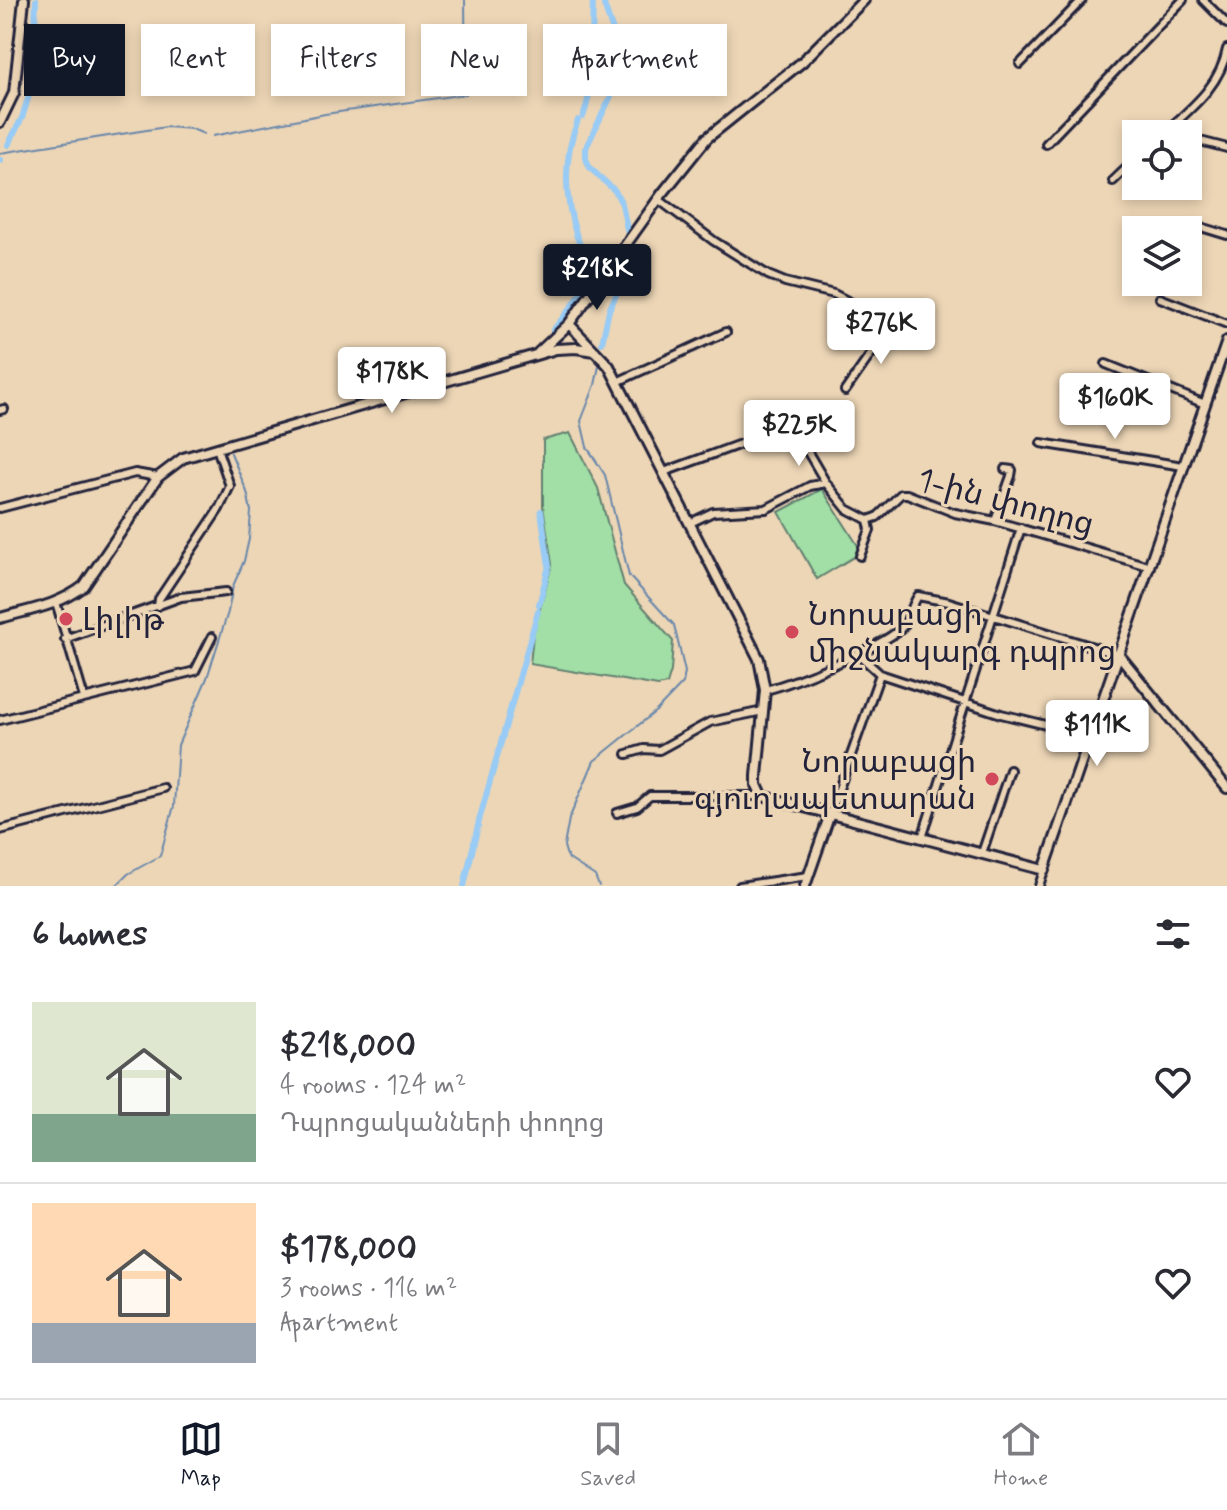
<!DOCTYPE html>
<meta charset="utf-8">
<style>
:root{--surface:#fff;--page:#f2f2f3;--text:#2b2b33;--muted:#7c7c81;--line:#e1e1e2;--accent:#111827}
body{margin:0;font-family:Mynerve,"Noto Sans Armenian",sans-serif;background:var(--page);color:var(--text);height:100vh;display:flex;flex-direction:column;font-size:30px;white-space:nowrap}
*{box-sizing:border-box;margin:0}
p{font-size:26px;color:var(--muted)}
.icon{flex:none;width:44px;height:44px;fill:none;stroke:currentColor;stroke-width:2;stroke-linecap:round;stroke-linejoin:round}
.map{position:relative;height:886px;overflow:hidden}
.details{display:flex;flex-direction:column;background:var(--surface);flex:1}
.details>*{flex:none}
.top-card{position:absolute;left:24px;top:24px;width:800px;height:72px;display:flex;gap:16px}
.tools{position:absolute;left:1122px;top:120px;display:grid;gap:16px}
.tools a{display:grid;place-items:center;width:80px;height:80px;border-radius:0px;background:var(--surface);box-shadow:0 4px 12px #0003;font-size:40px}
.price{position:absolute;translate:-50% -68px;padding:0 18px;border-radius:8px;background:#fff;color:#222;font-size:26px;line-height:52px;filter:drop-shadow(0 2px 4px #0008)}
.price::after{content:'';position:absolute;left:50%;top:48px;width:24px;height:18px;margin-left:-12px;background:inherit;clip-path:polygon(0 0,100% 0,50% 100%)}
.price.active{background:var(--accent);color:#fff}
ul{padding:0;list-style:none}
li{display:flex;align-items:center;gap:24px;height:200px;padding:0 32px}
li+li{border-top:2px solid var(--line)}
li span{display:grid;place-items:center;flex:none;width:224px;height:160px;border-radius:0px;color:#555}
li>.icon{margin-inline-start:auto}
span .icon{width:96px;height:96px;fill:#fffc;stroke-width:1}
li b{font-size:34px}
h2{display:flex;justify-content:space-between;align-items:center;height:96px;padding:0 32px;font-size:34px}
.tag{padding:0 28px;border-radius:0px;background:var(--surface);box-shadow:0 4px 12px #0003;font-size:28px;line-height:72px}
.tag.active{background:var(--accent);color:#fff}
.menu{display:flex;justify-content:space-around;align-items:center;height:112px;border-top:2px solid var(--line);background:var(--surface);font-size:22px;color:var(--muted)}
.menu a{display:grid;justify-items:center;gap:4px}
.menu .active{color:var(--accent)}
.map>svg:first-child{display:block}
</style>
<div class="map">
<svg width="1227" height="886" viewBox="0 0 1227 886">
<rect width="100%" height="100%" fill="#edd6b6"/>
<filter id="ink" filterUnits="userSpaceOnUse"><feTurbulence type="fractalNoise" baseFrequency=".0125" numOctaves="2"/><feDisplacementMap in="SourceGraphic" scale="16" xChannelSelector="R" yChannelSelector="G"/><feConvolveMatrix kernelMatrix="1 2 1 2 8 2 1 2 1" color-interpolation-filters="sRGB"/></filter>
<g filter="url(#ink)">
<!-- green -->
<path fill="#a1dfa6" stroke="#628070" stroke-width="2" d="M 570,433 L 598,488 L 624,585 L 673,641 L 671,671 L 667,684 L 658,686 L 530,664 L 533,635 L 552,564 L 543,506 L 543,440 Z
M 822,489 L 862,552 L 817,579 L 779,512 Z"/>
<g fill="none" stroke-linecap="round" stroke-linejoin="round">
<!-- stream -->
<path stroke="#6987ab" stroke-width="2" d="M 213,136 L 325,114 L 466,94 L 465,0
M 0,153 L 166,127 L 192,129 L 204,134
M 599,366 L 595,385 L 581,421 L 587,447 L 605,475 L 629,576 L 674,625 L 685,672 L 683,683 L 656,711 L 594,761 L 569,819 L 564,846 L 566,853 L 569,859 L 595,876 L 599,886
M 116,886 L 128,874 L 160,856 L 174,806 L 178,745 L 207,678 L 228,612 L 233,586 L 244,561 L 249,539 L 251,511 L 247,492 L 231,453"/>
<!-- canal -->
<path stroke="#98cbf5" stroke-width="6" d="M 583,117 C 596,82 591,38 593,0
M 8,145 L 22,118 L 33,82 L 36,0
M 0,160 L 1,160
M 553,330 C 563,318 585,293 588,279 C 590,263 582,251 577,237 C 564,198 563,158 578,120
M 602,343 L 609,310 L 633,259 L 622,204 L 615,191 L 590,168 L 586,159 L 586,148 L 611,96 L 605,78 L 614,34 L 604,5 L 606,0
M 539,605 L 549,566 L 541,511
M 464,886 L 480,817 L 538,611"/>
<!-- street casing -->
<g stroke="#22223b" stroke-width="12">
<path id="street" d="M 1203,0 L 1227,24
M 1020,64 L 1082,0
M 1163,134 C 1190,109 1220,87 1227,49
M 1200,141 L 1227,148
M 1046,144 L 1183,0
M 1113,181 L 1136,159
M 658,199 L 714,241 L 768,275 L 785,282 L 834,294 L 892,324 L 845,391
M 1191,224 L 1227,235
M 1160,298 L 1227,324
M 1106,364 L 1205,404
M 617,382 L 726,332
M 0,410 L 4,409
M 799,437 L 826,483
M 1041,443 L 1183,466
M 664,472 L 795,424
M 0,508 L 135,473 L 158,477
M 995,521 L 1011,476 L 1012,470 L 1005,469
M 690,523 L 713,512 L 766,509 L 810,486 L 826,483 L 847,509 L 868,520 L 877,517 L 901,494 L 907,494 L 955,513 L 995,521 L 1148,566
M 860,556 L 870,530 L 868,520
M 56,602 L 84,698
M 158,606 L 159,599 L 219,509 L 230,486 L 217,448
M 65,639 L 181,597 L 226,592
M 857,653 L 880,674 L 1001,714 L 1091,736
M 765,690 C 790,685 891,644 905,624 C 910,616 912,605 918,596 L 949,602 L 1119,655
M 0,720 L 195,671 L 212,637
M 627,754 L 644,749 L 659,750 L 710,722 L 763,711
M 617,813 L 637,807 L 650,796 L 762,796
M 830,814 L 880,674
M 0,830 L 163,788
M 922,838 L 1021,528
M 982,853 L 1010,770
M 740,886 L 808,876
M 1039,886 L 1044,870"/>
</g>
<!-- secondary casing -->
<g stroke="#22223b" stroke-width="14">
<path id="secondary" d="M 0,122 L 14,93 L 24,0
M 569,324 L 609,366 L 759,659 L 765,690 L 757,776 L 757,785 L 762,796 L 1044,870 L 1227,341
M 538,353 L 569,324 L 662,194 L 707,138 L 802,62 L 864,0
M 0,618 C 29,610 60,605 84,586 L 158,477 L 183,458 L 556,349 L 576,348 L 595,351
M 1119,655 L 1227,788
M 805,886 L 830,814"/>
</g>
<!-- street -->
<use href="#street" stroke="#edd6b6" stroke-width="6"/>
<!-- secondary -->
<use href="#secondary" stroke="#edd6b6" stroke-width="8"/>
</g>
</g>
<!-- markers -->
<g fill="#d1495b" stroke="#edd6b6" stroke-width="3">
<circle cx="66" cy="619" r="8"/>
<circle cx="792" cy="632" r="8"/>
<circle cx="992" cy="779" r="8"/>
</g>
<g text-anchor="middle" stroke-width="6" stroke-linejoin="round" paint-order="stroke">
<!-- street labels -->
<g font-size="32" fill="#22223b" stroke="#edd6b6">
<text transform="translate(1006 501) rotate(15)" y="11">1-ին փողոց</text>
</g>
<!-- poi labels -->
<g font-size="32" fill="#22223b" stroke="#edd6b6" text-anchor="start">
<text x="808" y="625">Նորաբացի<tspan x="808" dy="37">միջնակարգ դպրոց</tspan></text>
<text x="82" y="630">Լիլիթ</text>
<text x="976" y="772" text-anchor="end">Նորաբացի<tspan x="976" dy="37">գյուղապետարան</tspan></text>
</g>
</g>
</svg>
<div class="tools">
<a><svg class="icon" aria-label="locate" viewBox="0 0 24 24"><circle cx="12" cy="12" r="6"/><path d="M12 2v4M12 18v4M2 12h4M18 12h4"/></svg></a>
<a><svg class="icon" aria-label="layers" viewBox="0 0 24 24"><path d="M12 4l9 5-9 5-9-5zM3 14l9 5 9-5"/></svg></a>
</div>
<b class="price active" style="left:597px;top:312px">$218K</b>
<b class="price" style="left:881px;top:366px">$276K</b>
<b class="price" style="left:392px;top:415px">$178K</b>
<b class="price" style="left:1115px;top:441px">$160K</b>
<b class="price" style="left:799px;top:468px">$225K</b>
<b class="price" style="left:1097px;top:768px">$111K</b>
<div class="top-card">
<a class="tag active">Buy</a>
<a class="tag">Rent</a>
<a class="tag">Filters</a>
<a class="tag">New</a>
<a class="tag">Apartment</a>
</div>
</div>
<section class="details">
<h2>6 homes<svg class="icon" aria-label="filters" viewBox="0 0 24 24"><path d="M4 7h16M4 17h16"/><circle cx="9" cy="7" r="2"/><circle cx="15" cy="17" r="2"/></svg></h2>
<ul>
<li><span style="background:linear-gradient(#dfe7d0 70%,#7fa58c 0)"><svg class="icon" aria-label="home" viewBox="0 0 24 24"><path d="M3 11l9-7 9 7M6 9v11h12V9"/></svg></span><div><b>$218,000</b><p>4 rooms · 124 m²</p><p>Դպրոցականների փողոց</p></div><svg class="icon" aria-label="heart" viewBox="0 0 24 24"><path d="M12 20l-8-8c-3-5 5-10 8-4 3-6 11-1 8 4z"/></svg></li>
<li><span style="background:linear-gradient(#ffd9b3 75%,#9aa5b1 0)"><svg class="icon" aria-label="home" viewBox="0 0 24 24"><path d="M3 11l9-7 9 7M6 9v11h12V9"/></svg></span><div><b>$178,000</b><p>3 rooms · 116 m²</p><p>Apartment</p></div><svg class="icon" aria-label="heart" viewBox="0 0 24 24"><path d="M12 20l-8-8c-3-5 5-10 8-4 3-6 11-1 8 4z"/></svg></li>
</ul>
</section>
<nav class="menu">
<a class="active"><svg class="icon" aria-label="map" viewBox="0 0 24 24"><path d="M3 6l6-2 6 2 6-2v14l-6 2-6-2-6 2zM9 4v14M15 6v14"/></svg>Map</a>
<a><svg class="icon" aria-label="saved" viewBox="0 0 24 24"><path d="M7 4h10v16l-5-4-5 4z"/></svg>Saved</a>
<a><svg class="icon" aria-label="home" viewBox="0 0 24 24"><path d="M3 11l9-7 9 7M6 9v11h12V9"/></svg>Home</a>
</nav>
